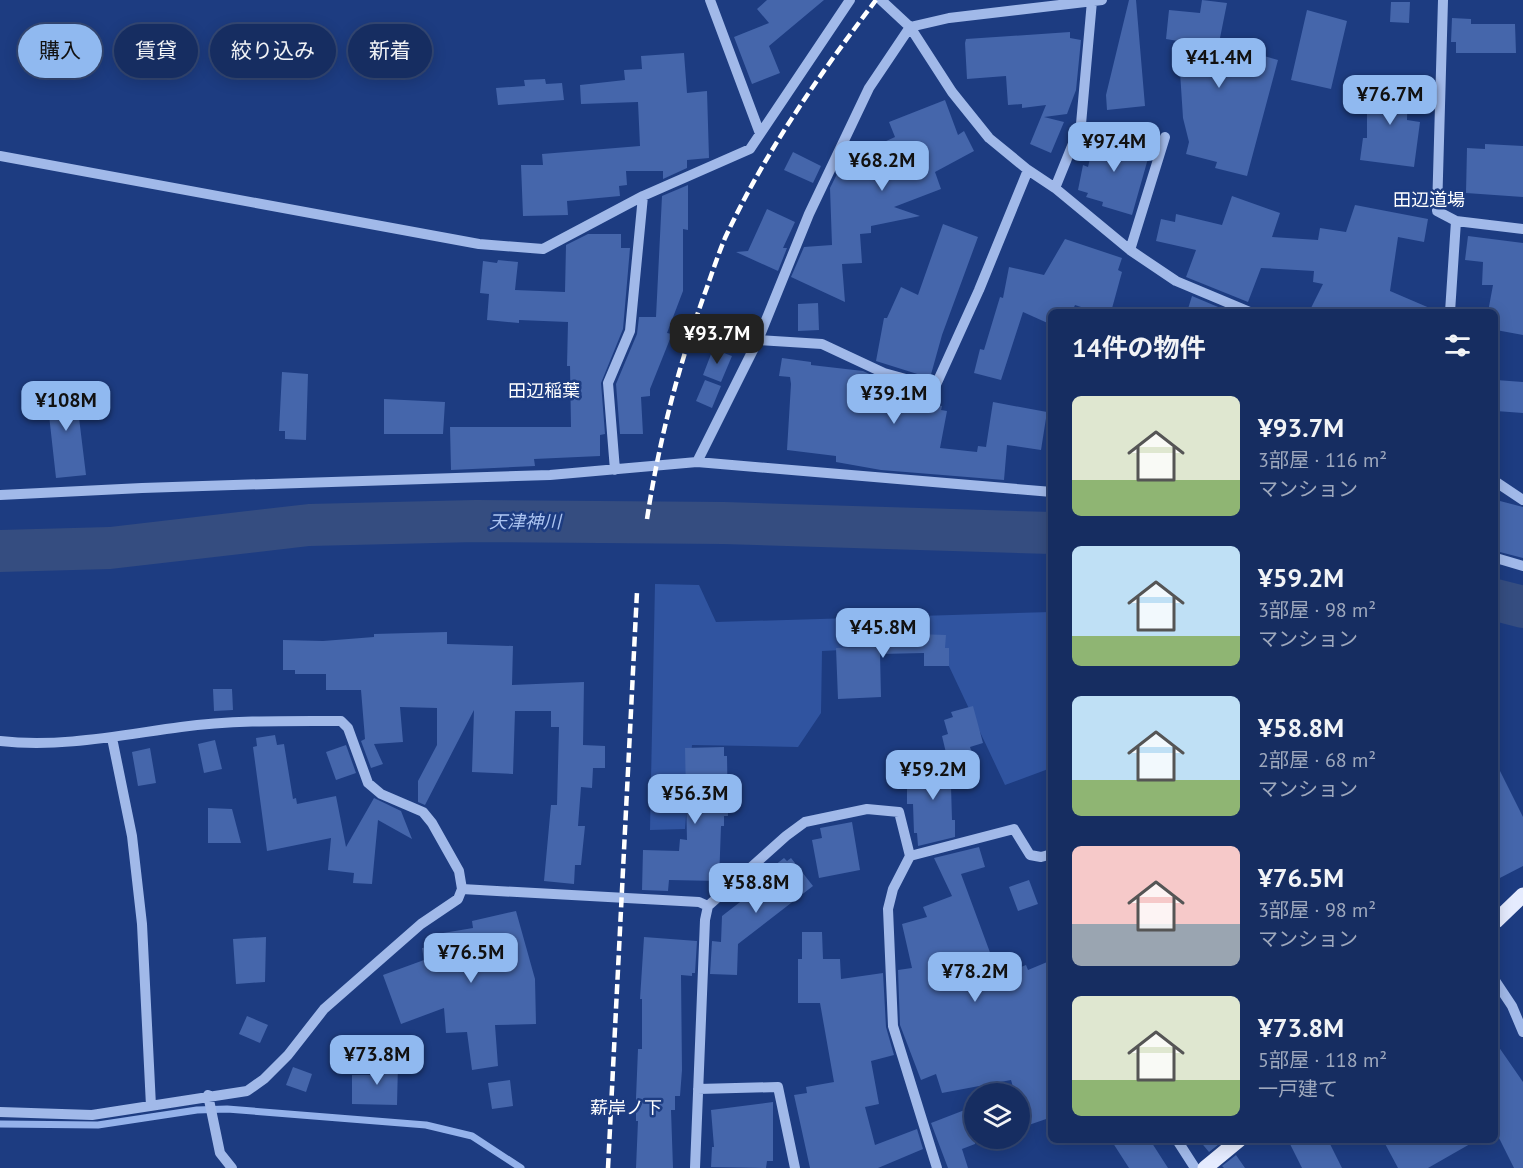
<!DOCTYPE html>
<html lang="ja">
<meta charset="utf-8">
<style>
:root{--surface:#162d61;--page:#1f3567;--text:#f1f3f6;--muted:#9ea8bd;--line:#354976;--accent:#90b9f0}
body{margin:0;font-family:"PT Sans","Noto Sans JP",sans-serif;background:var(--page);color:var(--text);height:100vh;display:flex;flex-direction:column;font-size:22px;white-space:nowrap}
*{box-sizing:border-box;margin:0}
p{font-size:20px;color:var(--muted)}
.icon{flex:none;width:33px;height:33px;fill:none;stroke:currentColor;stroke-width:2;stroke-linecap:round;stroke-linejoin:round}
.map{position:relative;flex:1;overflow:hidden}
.side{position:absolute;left:1048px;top:309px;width:450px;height:834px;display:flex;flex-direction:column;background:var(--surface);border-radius:9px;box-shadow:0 3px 15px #0003,0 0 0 2px var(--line)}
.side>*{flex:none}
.top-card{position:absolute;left:18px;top:24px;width:570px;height:54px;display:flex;gap:12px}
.buttons{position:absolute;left:964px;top:1083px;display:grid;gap:12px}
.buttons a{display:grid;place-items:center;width:66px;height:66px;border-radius:50%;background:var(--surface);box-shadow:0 3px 15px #0003,0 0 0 2px var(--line);font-size:30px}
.price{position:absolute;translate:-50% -51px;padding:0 14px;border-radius:12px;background:var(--accent);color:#111;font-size:20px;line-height:39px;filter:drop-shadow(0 2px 3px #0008)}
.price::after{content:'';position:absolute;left:50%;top:36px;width:18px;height:14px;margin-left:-9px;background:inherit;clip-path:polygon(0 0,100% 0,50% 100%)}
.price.current{background:#222;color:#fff}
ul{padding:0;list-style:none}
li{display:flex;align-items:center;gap:18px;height:150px;padding:0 24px}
li span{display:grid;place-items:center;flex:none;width:168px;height:120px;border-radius:9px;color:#555}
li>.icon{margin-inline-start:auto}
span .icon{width:72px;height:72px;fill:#fffc;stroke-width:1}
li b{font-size:26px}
h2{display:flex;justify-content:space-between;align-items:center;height:72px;padding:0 24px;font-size:26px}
.chip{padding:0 21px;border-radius:27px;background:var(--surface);box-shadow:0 3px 15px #0003,0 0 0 2px var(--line);font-size:21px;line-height:54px}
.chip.current{background:var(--accent);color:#111}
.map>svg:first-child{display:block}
</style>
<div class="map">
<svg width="1523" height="1168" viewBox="0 0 1523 1168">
<rect width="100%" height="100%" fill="#1d3c81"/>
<!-- green -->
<path fill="#3054a0" d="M 655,584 L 699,585 L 716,622 L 1051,612 L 1051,768 L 1005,785 L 939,645 L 822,651 L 821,713 L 798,747 L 692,745 L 685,829 L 650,830 Z"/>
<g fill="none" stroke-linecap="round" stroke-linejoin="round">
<!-- stream -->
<path stroke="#94b2eb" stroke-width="7" d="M 0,1124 L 98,1125 L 197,1110 L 227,1109 L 426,1125 L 472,1136 L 521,1168"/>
<!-- river -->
<path stroke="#354d80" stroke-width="42" d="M 0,551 L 110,548 L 309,525 L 476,521 L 724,523 L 1052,533
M 1496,600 L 1523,607"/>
</g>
<!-- building -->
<path fill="#4566ab" d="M 767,0 L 824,0 L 769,46 L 780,73 L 752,84 L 734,37 L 769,23 L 757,9 Z
M 1129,0 L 1136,0 L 1145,106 L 1107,110 L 1106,95 Z
M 1202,0 L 1227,3 L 1219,43 L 1278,60 L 1247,176 L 1215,168 L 1217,162 L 1186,154 L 1189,142 L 1183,118 L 1178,41 L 1166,39 L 1169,10 L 1200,13 Z
M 1391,2 L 1410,2 L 1409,23 L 1390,22 Z
M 1307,10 L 1347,21 L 1331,89 L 1291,80 Z
M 1452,18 L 1471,19 L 1471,24 L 1515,24 L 1516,53 L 1456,53 L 1456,42 L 1451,42 Z
M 1070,32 L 1070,38 L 1081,40 L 1076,90 L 1067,114 L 1044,117 L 1064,122 L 1051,153 L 1030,144 L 1046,105 L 1022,108 L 1022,104 L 1008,105 L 1006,76 L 967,79 L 965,43 L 966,39 Z
M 684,53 L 687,93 L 707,91 L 709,158 L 687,160 L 687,168 L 663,179 L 663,171 L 626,171 L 627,185 L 619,186 L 620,196 L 567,201 L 568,215 L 523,216 L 521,165 L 543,165 L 542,154 L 640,146 L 638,102 L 581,104 L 580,85 L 625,80 L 624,70 L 642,69 L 641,56 Z
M 545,79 L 546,84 L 562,83 L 564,100 L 498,105 L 496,88 L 525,86 L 524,80 Z
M 1367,82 L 1408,82 L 1407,120 L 1420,122 L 1414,167 L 1360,160 L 1363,138 L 1367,138 Z
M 945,100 L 958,135 L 964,131 L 974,151 L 935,172 L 941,189 L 894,207 L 920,216 L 871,226 L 871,233 L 860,234 L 862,263 L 842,264 L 845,302 L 791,277 L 804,247 L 832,245 L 830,188 L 837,174 L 843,177 L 849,164 L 854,167 L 888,154 L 884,142 L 895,137 L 889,122 Z
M 1096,133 L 1141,144 L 1138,152 L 1149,155 L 1132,215 L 1102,206 L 1103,202 L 1086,197 L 1088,193 L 1078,190 L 1083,165 L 1088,167 Z
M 1485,144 L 1523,146 L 1523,197 L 1466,193 L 1467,148 L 1485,149 Z
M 793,152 L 821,166 L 813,183 L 784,170 Z
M 688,185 L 688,230 L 683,229 L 683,291 L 667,333 L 672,334 L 650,389 L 650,396 L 641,397 L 643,434 L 620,434 L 616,384 L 637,334 L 639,317 L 656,317 L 662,196 Z
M 1232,196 L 1280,213 L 1272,237 L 1318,240 L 1320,228 L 1346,232 L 1355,205 L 1428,219 L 1424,242 L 1398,237 L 1390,291 L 1439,312 L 1309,312 L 1323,284 L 1313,282 L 1314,271 L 1261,268 L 1248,302 L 1186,277 L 1196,250 L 1156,241 L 1161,219 L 1175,222 L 1176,214 L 1222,225 Z
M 767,209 L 795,222 L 783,248 L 787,248 L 778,271 L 736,252 L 748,251 Z
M 943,224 L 978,237 L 942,335 L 930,378 L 876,361 L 884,318 L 887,318 L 901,287 L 918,295 Z
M 588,234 L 621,234 L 621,248 L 630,248 L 623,329 L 601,383 L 605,434 L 600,435 L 600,456 L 534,459 L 535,466 L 451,470 L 450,427 L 571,427 L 570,366 L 567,366 L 568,322 L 519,320 L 519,323 L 487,320 L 489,294 L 480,293 L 483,261 L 497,263 L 498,260 L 518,262 L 515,290 L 565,292 L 566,245 Z
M 1468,236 L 1523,243 L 1523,335 L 1496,330 L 1496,312 L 1488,312 L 1493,285 L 1482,285 L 1483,262 L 1465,260 Z
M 1065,239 L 1122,258 L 1118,270 L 1122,272 L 1111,312 L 1096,312 L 1075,305 L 1072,312 L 1052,312 L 1052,325 L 1023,312 L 1001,380 L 974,373 L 980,349 L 984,350 L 1000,297 L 1003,298 L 1009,267 L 1044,275 Z
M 1192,296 L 1230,312 L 1187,312 Z
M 818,303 L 819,330 L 798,331 L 798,304 Z
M 713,349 L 732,356 L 721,382 L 703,375 Z
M 782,358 L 811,362 L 811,365 L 863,371 L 882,380 L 926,392 L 924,402 L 942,406 L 941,410 L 947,411 L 940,448 L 977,452 L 978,446 L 986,447 L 993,402 L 1047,412 L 1041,450 L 1007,445 L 1004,480 L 881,470 L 836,462 L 836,456 L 787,450 L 791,384 L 790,377 L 779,376 Z
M 282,372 L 308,374 L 306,440 L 285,439 L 285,431 L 279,431 Z
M 705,380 L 721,386 L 712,408 L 696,401 Z
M 1496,380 L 1523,382 L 1523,413 L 1496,411 Z
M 75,385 L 86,475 L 56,478 L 46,388 Z
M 384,399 L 445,402 L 443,434 L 384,434 Z
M 1500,501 L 1523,507 L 1523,558 L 1496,551 L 1496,520 Z
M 917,628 L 917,634 L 946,635 L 945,648 L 949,648 L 949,666 L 924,666 L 924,653 L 880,654 L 881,697 L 838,699 L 836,648 L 865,647 L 864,630 Z
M 447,632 L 447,644 L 513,646 L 512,685 L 584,682 L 583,745 L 605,746 L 605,768 L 593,768 L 592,788 L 581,787 L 578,826 L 585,826 L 581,865 L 575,865 L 574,884 L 544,881 L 551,805 L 557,805 L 559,727 L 551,727 L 551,711 L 515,711 L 513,774 L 472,772 L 474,710 L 425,805 L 418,802 L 418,781 L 437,745 L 437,708 L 400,707 L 403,742 L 374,744 L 383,764 L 371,768 L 361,741 L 365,739 L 361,690 L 326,690 L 326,674 L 295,674 L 295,670 L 283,670 L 283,640 L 323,641 L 374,637 L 374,634 Z
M 213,689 L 232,689 L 233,710 L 214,711 Z
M 973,706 L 983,743 L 970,747 L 971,750 L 947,757 L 942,736 L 948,734 L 944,720 L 953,717 L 951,712 Z
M 275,735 L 277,745 L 284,744 L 293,799 L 296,798 L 297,804 L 336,796 L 346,847 L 374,798 L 401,811 L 412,839 L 378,820 L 372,884 L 353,883 L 354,873 L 328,870 L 331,838 L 267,851 L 253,747 L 257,746 L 256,738 Z
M 215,740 L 222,769 L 204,773 L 198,744 Z
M 346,745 L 356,773 L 336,780 L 326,752 Z
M 724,747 L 724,756 L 727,756 L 728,816 L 724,816 L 724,826 L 721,826 L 719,881 L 669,880 L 668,891 L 642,890 L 643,850 L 679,851 L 680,839 L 687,840 L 685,748 Z
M 150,748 L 156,783 L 138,786 L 132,752 Z
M 918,763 L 959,764 L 958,786 L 951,786 L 952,820 L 955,820 L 955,837 L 918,846 L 917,833 L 914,833 L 913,804 L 907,804 L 907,770 L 917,770 Z
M 1496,763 L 1523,817 L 1523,866 L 1496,880 Z
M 208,808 L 232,809 L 241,843 L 208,843 Z
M 852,822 L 860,870 L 819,878 L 812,840 L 822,838 L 820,828 Z
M 979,847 L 985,867 L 961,874 L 995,966 L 1005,963 L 1008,972 L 1026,965 L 1028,970 L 1052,960 L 1052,1117 L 1020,1128 L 1020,1094 L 1015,1094 L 1011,1080 L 942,1093 L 936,1074 L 921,1080 L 900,1025 L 898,970 L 912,968 L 902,924 L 927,917 L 923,907 L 952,896 L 934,858 Z
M 784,858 L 787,861 L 791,858 L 813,886 L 738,944 L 737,975 L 710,974 L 712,941 L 721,942 L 722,916 L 775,875 L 770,869 Z
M 1029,880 L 1038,904 L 1018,911 L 1009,887 Z
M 516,911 L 535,979 L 536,1024 L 495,1025 L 498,1066 L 472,1070 L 467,1032 L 446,1033 L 444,1008 L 401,1024 L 383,975 L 424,960 L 422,948 L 433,946 L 431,935 L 473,928 L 472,921 Z
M 802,932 L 822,932 L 823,959 L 840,959 L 841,979 L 883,973 L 886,1027 L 894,1055 L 871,1061 L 879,1104 L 865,1107 L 875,1145 L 917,1129 L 923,1149 L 878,1168 L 810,1168 L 794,1095 L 807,1093 L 806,1087 L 834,1082 L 820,1003 L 798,1003 L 798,959 L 802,959 Z
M 266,937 L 265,982 L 236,984 L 233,939 Z
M 644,937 L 697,941 L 695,973 L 692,973 L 692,976 L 681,975 L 682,1070 L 680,1096 L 675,1096 L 675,1110 L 671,1110 L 673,1168 L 636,1168 L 638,1121 L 636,1121 L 636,1098 L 638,1049 L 642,1049 L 642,999 L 640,999 Z
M 247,1016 L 268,1025 L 260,1043 L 239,1034 Z
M 1496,1043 L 1523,1082 L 1523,1168 L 1514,1168 L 1496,1132 Z
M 374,1064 L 398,1064 L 397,1105 L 352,1104 L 352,1075 L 374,1075 Z
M 293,1067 L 312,1074 L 306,1092 L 286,1085 Z
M 510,1080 L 513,1106 L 492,1109 L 488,1083 Z
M 773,1102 L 773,1161 L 767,1161 L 766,1168 L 711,1167 L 712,1147 L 714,1147 L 711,1110 Z
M 975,1106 L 975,1144 L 962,1149 L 968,1168 L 948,1168 L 931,1123 Z
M 1111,1140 L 1150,1140 L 1168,1168 L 1129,1168 Z
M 1199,1140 L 1224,1140 L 1209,1152 Z
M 1288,1140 L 1328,1140 L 1342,1168 L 1302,1168 Z
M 1383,1140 L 1477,1140 L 1428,1168 L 1398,1168 Z
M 1236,1155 L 1245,1168 L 1224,1168 L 1222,1166 Z"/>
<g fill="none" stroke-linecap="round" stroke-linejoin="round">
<!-- minor -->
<path stroke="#a1b9e9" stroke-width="10" d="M 710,0 L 759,131
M 881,0 L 910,27 L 952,92 L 989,138 L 1028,170 L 1055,188 L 1130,250 L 1176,281 L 1250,312
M 1443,0 L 1437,211 L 1456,221 L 1523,229
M 0,156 L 479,244 L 543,249 L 643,196 L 750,149 L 850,0
M 1055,188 L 1081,124 L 1092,1
M 1130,250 L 1165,137
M 1450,312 L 1456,221
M 758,340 L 822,344 L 884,373 L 935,387 L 979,290 L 1028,170
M 697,462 L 758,340 L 809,214 L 869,88 L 910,27 L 949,18 L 1102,0
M 615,470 L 608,383 L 630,331 L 643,196
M 1496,482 L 1523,500
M 0,495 L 142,488 L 550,475 L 697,462 L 1052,492
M 1496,558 L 1523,566
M 112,738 L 132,836 L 142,924 L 151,1106
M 0,741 C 61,748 121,735 181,727 C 234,720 288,721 341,721 L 348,728 L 368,783 L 381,794 L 423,812 L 432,823 L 459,871 L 462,889 L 458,899 L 421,924 L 324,1009 L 288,1055 L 264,1079 L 247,1091 L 92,1115 L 0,1112
M 910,856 L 1014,829 L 1030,855 L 1041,857 L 1052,854
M 462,889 L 699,902 L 708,906
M 1496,982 L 1512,1006 L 1523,1032
M 698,1089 L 778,1087 L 795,1168
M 208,1095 L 220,1153 L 232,1168
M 1177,1140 L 1195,1168
M 695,1168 L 705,920 L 708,906 L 786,836 L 805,822 L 867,809 L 899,812 L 910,856 L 893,889 L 888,909 L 893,1026 L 937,1168"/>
<!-- major -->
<path stroke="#e5ebfe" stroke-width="15" d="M 1496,921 L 1523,895
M 1205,1168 L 1239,1140"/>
<!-- rail -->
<path stroke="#fff" stroke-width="4.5" stroke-dasharray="10 4.5" stroke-linecap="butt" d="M 647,519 C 659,440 679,364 706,290 C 712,273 718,255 725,238 C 765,152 819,75 876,0
M 608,1168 L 637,592"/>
</g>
<g text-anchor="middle" stroke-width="5" stroke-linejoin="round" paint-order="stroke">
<!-- neighbourhood labels -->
<g font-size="18" fill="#fff" stroke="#1d3c81">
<text x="1429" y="206">田辺道場</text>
<text x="544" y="397">田辺稲葉</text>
<text x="626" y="1114">薪岸ノ下</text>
</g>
<!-- water labels -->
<g font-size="18" font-style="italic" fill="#acc4f1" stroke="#1d3c81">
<text x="525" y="528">天津神川</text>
</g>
</g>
</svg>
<div class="buttons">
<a><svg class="icon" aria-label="layers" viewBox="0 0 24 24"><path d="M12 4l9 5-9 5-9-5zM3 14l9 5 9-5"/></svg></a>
</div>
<b class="price" style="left:1219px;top:89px">¥41.4M</b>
<b class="price" style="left:1390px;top:126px">¥76.7M</b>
<b class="price" style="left:1114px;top:173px">¥97.4M</b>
<b class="price" style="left:882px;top:192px">¥68.2M</b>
<b class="price current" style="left:717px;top:365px">¥93.7M</b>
<b class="price" style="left:894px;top:425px">¥39.1M</b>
<b class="price" style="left:66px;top:432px">¥108M</b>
<b class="price" style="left:883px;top:659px">¥45.8M</b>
<b class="price" style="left:933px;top:801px">¥59.2M</b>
<b class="price" style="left:695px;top:825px">¥56.3M</b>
<b class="price" style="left:756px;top:914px">¥58.8M</b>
<b class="price" style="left:471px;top:984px">¥76.5M</b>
<b class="price" style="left:975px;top:1003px">¥78.2M</b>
<b class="price" style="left:377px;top:1086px">¥73.8M</b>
<div class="top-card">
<a class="chip current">購入</a>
<a class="chip">賃貸</a>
<a class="chip">絞り込み</a>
<a class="chip">新着</a>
</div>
<section class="side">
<h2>14件の物件<svg class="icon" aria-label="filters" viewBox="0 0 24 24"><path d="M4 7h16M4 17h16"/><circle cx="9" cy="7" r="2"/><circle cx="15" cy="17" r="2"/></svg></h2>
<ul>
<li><span style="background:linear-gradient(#dfe7d0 70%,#8fb573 0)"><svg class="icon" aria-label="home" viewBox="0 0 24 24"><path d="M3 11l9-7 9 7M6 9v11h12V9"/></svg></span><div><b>¥93.7M</b><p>3部屋 · 116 m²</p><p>マンション</p></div></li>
<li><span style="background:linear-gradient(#bfe0f5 75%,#8fb573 0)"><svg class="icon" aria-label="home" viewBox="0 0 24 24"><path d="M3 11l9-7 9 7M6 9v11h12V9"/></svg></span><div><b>¥59.2M</b><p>3部屋 · 98 m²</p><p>マンション</p></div></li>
<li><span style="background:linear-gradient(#bfe0f5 70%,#8fb573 0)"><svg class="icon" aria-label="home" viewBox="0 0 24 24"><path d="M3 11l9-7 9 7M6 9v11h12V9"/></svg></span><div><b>¥58.8M</b><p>2部屋 · 68 m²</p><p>マンション</p></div></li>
<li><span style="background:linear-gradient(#f6c9c9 65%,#9aa5b1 0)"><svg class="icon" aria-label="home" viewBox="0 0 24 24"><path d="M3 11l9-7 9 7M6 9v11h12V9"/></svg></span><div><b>¥76.5M</b><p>3部屋 · 98 m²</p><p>マンション</p></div></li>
<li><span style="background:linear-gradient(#dfe7d0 70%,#8fb573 0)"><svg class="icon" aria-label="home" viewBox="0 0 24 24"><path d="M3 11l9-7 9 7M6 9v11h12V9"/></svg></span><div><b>¥73.8M</b><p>5部屋 · 118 m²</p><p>一戸建て</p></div></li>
</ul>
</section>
</div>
